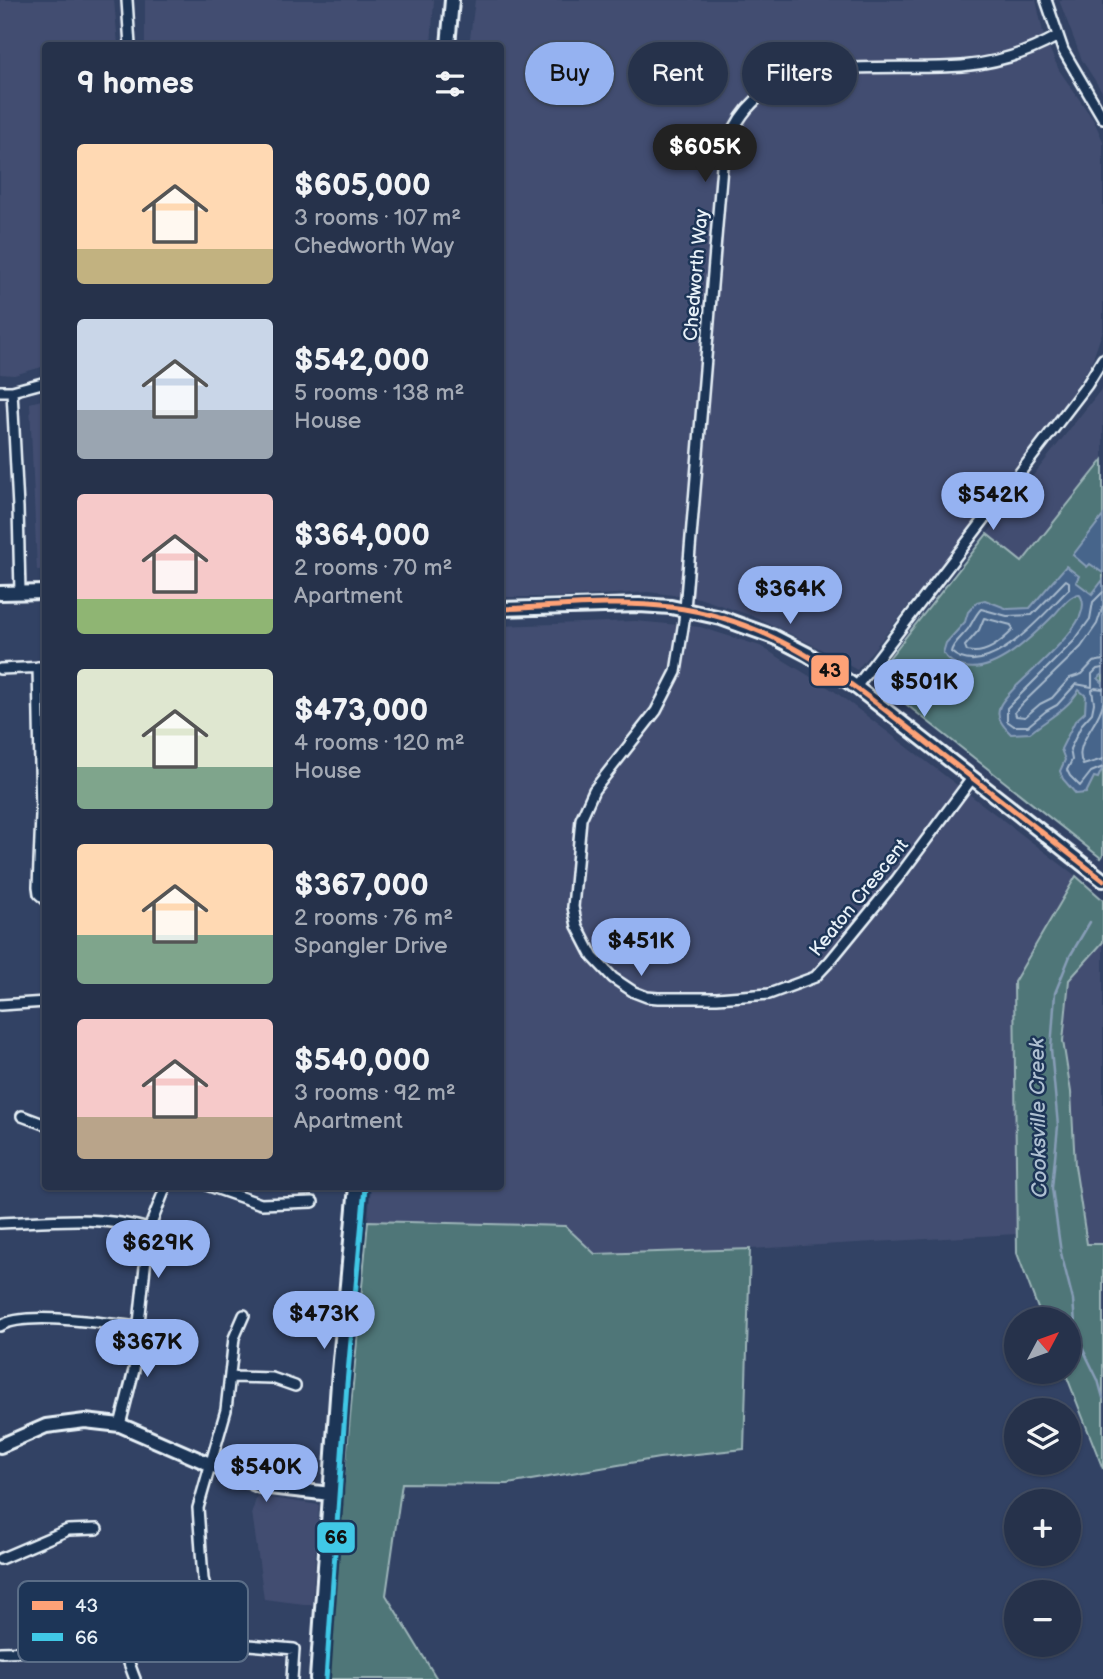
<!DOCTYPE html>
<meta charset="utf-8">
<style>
:root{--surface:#26324b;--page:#2e3a52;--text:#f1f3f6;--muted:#a4aab5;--line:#424d63;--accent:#95b2f1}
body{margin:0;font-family:"Balsamiq Sans",sans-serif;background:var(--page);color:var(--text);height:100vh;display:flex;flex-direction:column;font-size:26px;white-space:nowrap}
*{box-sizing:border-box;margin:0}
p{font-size:23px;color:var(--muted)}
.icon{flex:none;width:38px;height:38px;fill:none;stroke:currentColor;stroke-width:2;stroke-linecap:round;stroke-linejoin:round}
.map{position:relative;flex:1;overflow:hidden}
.details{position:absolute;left:42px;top:42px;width:462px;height:1148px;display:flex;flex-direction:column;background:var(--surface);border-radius:7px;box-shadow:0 2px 5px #0004,0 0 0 2px var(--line)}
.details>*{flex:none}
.guide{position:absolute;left:525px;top:42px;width:472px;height:63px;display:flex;gap:14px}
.needle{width:46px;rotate:49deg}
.controls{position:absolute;left:1004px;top:1307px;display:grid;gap:14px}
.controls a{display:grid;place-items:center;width:77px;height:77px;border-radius:50%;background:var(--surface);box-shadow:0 2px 5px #0004,0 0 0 2px var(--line);font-size:35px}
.price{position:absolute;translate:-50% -60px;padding:0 16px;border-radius:24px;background:var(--accent);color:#111;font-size:23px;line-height:46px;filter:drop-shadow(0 2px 4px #0008)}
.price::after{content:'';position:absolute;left:50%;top:42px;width:21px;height:16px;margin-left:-10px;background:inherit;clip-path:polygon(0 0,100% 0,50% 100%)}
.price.active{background:#222;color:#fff}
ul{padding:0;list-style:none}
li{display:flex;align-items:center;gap:21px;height:175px;padding:0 35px}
li span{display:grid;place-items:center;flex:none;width:196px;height:140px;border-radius:7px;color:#555}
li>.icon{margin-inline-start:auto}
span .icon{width:84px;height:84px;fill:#fffc;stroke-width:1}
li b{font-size:30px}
h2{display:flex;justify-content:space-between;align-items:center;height:84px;padding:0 35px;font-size:30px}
.chip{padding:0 24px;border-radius:32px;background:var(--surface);box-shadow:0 2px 5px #0004,0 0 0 2px var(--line);font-size:24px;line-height:63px}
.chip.active{background:var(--accent);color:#111}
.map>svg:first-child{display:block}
</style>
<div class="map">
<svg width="1103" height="1679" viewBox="0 0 1103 1679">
<rect width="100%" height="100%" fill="#324264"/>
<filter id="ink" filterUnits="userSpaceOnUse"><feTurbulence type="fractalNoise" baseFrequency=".0143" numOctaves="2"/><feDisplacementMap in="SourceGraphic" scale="14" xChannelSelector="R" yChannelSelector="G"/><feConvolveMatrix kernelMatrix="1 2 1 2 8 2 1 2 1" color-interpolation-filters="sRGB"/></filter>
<g filter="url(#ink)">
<!-- built -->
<path fill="#434e71" d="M 0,0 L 114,0 L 118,45 L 46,46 L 45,366 L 14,375 L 0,374 Z
M 145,0 L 434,0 L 431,45 L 145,45 Z
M 475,0 L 1036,0 L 1044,37 L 1059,70 L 1094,121 L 1103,141 L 1103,330 L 1091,364 L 1072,393 L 958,544 L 857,670 L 817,647 L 756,617 L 699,598 L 648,592 L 565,597 L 501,597 L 500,46 L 469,46 Z
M 1059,0 L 1103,0 L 1103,93 L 1082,60 Z
M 1103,387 L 1103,460 L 1022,563 L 987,534 Z
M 45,399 L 45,570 L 37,570 L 30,403 Z
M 635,621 L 700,627 L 760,646 L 834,691 L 1076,876 L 1014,983 L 1016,1234 L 750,1249 L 595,1254 L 565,1226 L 368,1221 L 371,1187 L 500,1186 L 501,626 Z
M 1103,942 L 1103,1244 L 1087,1245 L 1075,1166 L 1071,1092 L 1063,1041 L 1069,980 Z
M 257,1496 L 319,1505 L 312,1605 L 264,1599 L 252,1512 Z"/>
<!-- green -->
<path fill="#507678" stroke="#9cb4b8" stroke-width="2" d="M 1103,460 L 1103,855 L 1101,858 L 888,690 L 875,676 L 987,534 L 1022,562 Z
M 1076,876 L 1103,900 L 1103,942 L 1069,980 L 1063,1041 L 1071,1092 L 1075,1166 L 1087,1244 L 1103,1244 L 1103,1469 L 1065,1372 L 1069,1372 L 1069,1320 L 1042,1319 L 1017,1253 L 1014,982 Z
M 368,1221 L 565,1226 L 595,1254 L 750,1249 L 744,1449 L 659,1458 L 508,1484 L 402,1483 L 386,1595 L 437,1679 L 328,1679 L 333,1602 Z"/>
<!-- water -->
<path fill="#46658b" stroke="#879db7" stroke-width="2" d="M 1103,516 L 1103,573 L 1090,564 L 1087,567 L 1073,555 Z
M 1066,566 L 1079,576 L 1076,582 L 1092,594 L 1103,580 L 1103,674 L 1098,678 L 1103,683 L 1103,767 L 1098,778 L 1094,777 L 1086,793 L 1076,794 L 1063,779 L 1060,771 L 1065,760 L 1061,749 L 1075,721 L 1085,712 L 1086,696 L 1079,690 C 1068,709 1047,719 1030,733 L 1011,734 C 1003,726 995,717 1000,706 C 1010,683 1103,622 1079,594 C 1069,596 1062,606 1055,614 C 1034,635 996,674 965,667 C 955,665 948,661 943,653 L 946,643 L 965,622 L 968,612 L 977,602 L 985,600 L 1008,609 L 1030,608 Z"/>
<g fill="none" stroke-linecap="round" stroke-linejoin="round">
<!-- shore -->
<path stroke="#a7b9cc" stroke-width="2" d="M 1066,580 L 1069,582 L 1069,589 C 1044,613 988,684 951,652 C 952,644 962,637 968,629 C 973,622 975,615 981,609 L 1007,616 L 1032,615 Z
M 1103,592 L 1093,602 L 1090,619 L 1074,641 L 1007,708 L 1007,721 L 1014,726 L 1028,726 L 1046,711 L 1057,705 L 1076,684 L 1092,687 L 1092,674 L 1097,669 L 1103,668
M 1103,606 L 1097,624 L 1081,647 L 1022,704 L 1015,712 L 1016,716 L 1025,717 L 1040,704 L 1052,698 L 1070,678 L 1082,674 L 1093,662 L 1103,660
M 984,618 L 1011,625 L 1013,630 C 1001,642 985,656 967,651 L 965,646 L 979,630 Z
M 1103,689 L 1095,688 L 1092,690 L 1094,703 L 1092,713 L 1082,724 L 1070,749 L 1072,760 L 1067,770 L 1070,776 L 1080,786 L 1091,772 L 1103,767
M 1103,703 C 1099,725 1072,744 1083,765 L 1103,759"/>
<!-- stream -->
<path stroke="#879db7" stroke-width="2.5" d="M 1090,922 L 1070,956 L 1055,993 L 1051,1049 L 1058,1126 L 1052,1188 L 1061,1253 L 1073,1300 L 1076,1335 L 1098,1380 L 1103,1398"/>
<!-- street casing -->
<g stroke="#e8f1f8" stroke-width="14">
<path id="street" d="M 127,0 L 130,46
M 1046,0 L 1063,50 L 1103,118
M 0,391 L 12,391 L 46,382
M 12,391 L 18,508 L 20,592
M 38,667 L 41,815 L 38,887 L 39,894 L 46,900
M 0,669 L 46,667
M 856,687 L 1087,385 L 1103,359
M 973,777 L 897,879 L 830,961 L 815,977 L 769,994 L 717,998 L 658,998 L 647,997 L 634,992 L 613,978 L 593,957 L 577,926 L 573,907 L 581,819 L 594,790 L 656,711 L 676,672 L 684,621 L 722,166 C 745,43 870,73 962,66 C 996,63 1028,53 1058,36
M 0,1005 L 46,1002
M 22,1116 L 46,1125
M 209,1186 L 261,1204 L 313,1202
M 0,1223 C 51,1221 100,1215 149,1229
M 244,1315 L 234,1338 L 226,1410 L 198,1508 L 203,1579 L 217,1625 L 229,1640 L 238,1644 L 294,1649 L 292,1679
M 0,1326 C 24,1310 108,1324 139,1327
M 231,1377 L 272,1378 L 295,1386
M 120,1425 L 134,1370 L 149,1229 L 166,1186
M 0,1559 L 68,1530 L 97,1529
M 0,1652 L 40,1651 L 105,1635 C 124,1640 128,1662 135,1679"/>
</g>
<!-- secondary casing -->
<g stroke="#e8f1f8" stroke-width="18">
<path id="secondary" d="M 448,46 L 452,0
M 0,593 L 46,592
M 500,609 L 639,605 L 671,607 L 721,618 L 774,637 L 809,655 L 856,687 L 1103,880
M 0,1446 L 46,1426 L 85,1421 L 120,1425 L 260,1486 L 331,1494
M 317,1679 L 338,1383 L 356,1186"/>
</g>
<!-- street -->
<use href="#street" stroke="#1d3557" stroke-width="9"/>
<!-- secondary -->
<use href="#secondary" stroke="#1d3557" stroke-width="12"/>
<!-- bus-1 casing -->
<g stroke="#1d3557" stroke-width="10">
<path id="bus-1" d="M 500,609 C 555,607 616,600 670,607 C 780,620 857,688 940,753 C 995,795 1049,838 1103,880"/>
</g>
<!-- bus-2 casing -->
<g stroke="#1d3557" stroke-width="10">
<path id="bus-2" d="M 326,1679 L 347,1384 L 365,1187"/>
</g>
<!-- bus-1 -->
<use href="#bus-1" stroke="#fea277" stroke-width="5"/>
<!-- bus-2 -->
<use href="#bus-2" stroke="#40c8e6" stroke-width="5"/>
</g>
</g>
<g text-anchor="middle" stroke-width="5" stroke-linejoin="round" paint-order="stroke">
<!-- street labels -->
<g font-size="19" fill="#e8f1f8" stroke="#1d3557">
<text transform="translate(695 275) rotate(-85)" y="7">Chedworth Way</text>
<text transform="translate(858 897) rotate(-51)" y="7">Keaton Crescent</text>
</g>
<!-- water labels -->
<g font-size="21" font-style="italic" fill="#afc0d2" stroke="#1d3557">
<text transform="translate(1038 1118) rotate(-91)" y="7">Cooksville Creek</text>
</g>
</g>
<!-- legend -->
<rect x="18" y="1581" width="230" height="81" rx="10" fill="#1d3557" stroke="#5a6d87" stroke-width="2"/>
<rect x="32" y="1601" width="31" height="9" fill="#fea277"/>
<rect x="32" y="1633" width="31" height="8" fill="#40c8e6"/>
<g font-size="19" fill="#e8f1f8">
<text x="75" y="1612">43</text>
<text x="75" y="1644">66</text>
</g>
<g stroke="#1d3557" stroke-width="2.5">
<rect x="810" y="654" width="40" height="33" rx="7" fill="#fea277"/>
<rect x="316" y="1521" width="40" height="33" rx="7" fill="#40c8e6"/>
</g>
<g font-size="19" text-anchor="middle" font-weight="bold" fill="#111">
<text x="830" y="677">43</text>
<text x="336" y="1544">66</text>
</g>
</svg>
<div class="controls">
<a><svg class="needle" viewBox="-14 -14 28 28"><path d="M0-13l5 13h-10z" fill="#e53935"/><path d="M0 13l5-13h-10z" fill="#a4aab5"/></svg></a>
<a><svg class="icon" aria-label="layers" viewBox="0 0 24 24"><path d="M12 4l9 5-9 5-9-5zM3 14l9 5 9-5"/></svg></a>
<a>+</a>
<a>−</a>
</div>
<b class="price active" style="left:705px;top:184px">$605K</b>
<b class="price" style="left:993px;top:532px">$542K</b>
<b class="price" style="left:790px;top:626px">$364K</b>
<b class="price" style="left:924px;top:719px">$501K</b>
<b class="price" style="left:641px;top:978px">$451K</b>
<b class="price" style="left:158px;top:1280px">$629K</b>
<b class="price" style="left:324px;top:1351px">$473K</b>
<b class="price" style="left:147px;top:1379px">$367K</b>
<b class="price" style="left:266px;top:1504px">$540K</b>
<div class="guide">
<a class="chip active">Buy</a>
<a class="chip">Rent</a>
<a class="chip">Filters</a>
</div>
<section class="details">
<h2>9 homes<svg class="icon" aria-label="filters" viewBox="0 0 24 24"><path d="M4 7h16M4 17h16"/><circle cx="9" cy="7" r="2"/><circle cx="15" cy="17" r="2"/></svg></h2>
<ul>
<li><span style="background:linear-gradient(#ffd9b3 75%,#c2b280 0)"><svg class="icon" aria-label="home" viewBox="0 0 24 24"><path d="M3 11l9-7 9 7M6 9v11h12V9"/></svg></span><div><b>$605,000</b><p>3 rooms · 107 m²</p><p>Chedworth Way</p></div></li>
<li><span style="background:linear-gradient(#c9d6e8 65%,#9aa5b1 0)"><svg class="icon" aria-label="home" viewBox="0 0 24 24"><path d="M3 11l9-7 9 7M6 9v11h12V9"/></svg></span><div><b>$542,000</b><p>5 rooms · 138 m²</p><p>House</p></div></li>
<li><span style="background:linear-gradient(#f6c9c9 75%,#8fb573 0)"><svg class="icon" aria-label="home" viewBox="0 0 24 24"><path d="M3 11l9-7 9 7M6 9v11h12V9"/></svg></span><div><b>$364,000</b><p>2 rooms · 70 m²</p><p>Apartment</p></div></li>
<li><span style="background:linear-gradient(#dfe7d0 70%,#7fa58c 0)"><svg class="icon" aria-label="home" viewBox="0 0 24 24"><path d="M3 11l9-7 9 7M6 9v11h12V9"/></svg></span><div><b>$473,000</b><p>4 rooms · 120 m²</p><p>House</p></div></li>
<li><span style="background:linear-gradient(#ffd9b3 65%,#7fa58c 0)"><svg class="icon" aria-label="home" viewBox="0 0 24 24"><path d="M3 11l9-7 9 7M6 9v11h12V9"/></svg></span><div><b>$367,000</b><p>2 rooms · 76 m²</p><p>Spangler Drive</p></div></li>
<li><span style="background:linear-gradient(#f6c9c9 70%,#b9a48a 0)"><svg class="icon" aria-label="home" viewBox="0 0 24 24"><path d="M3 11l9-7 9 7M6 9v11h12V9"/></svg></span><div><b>$540,000</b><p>3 rooms · 92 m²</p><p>Apartment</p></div></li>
</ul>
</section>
</div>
